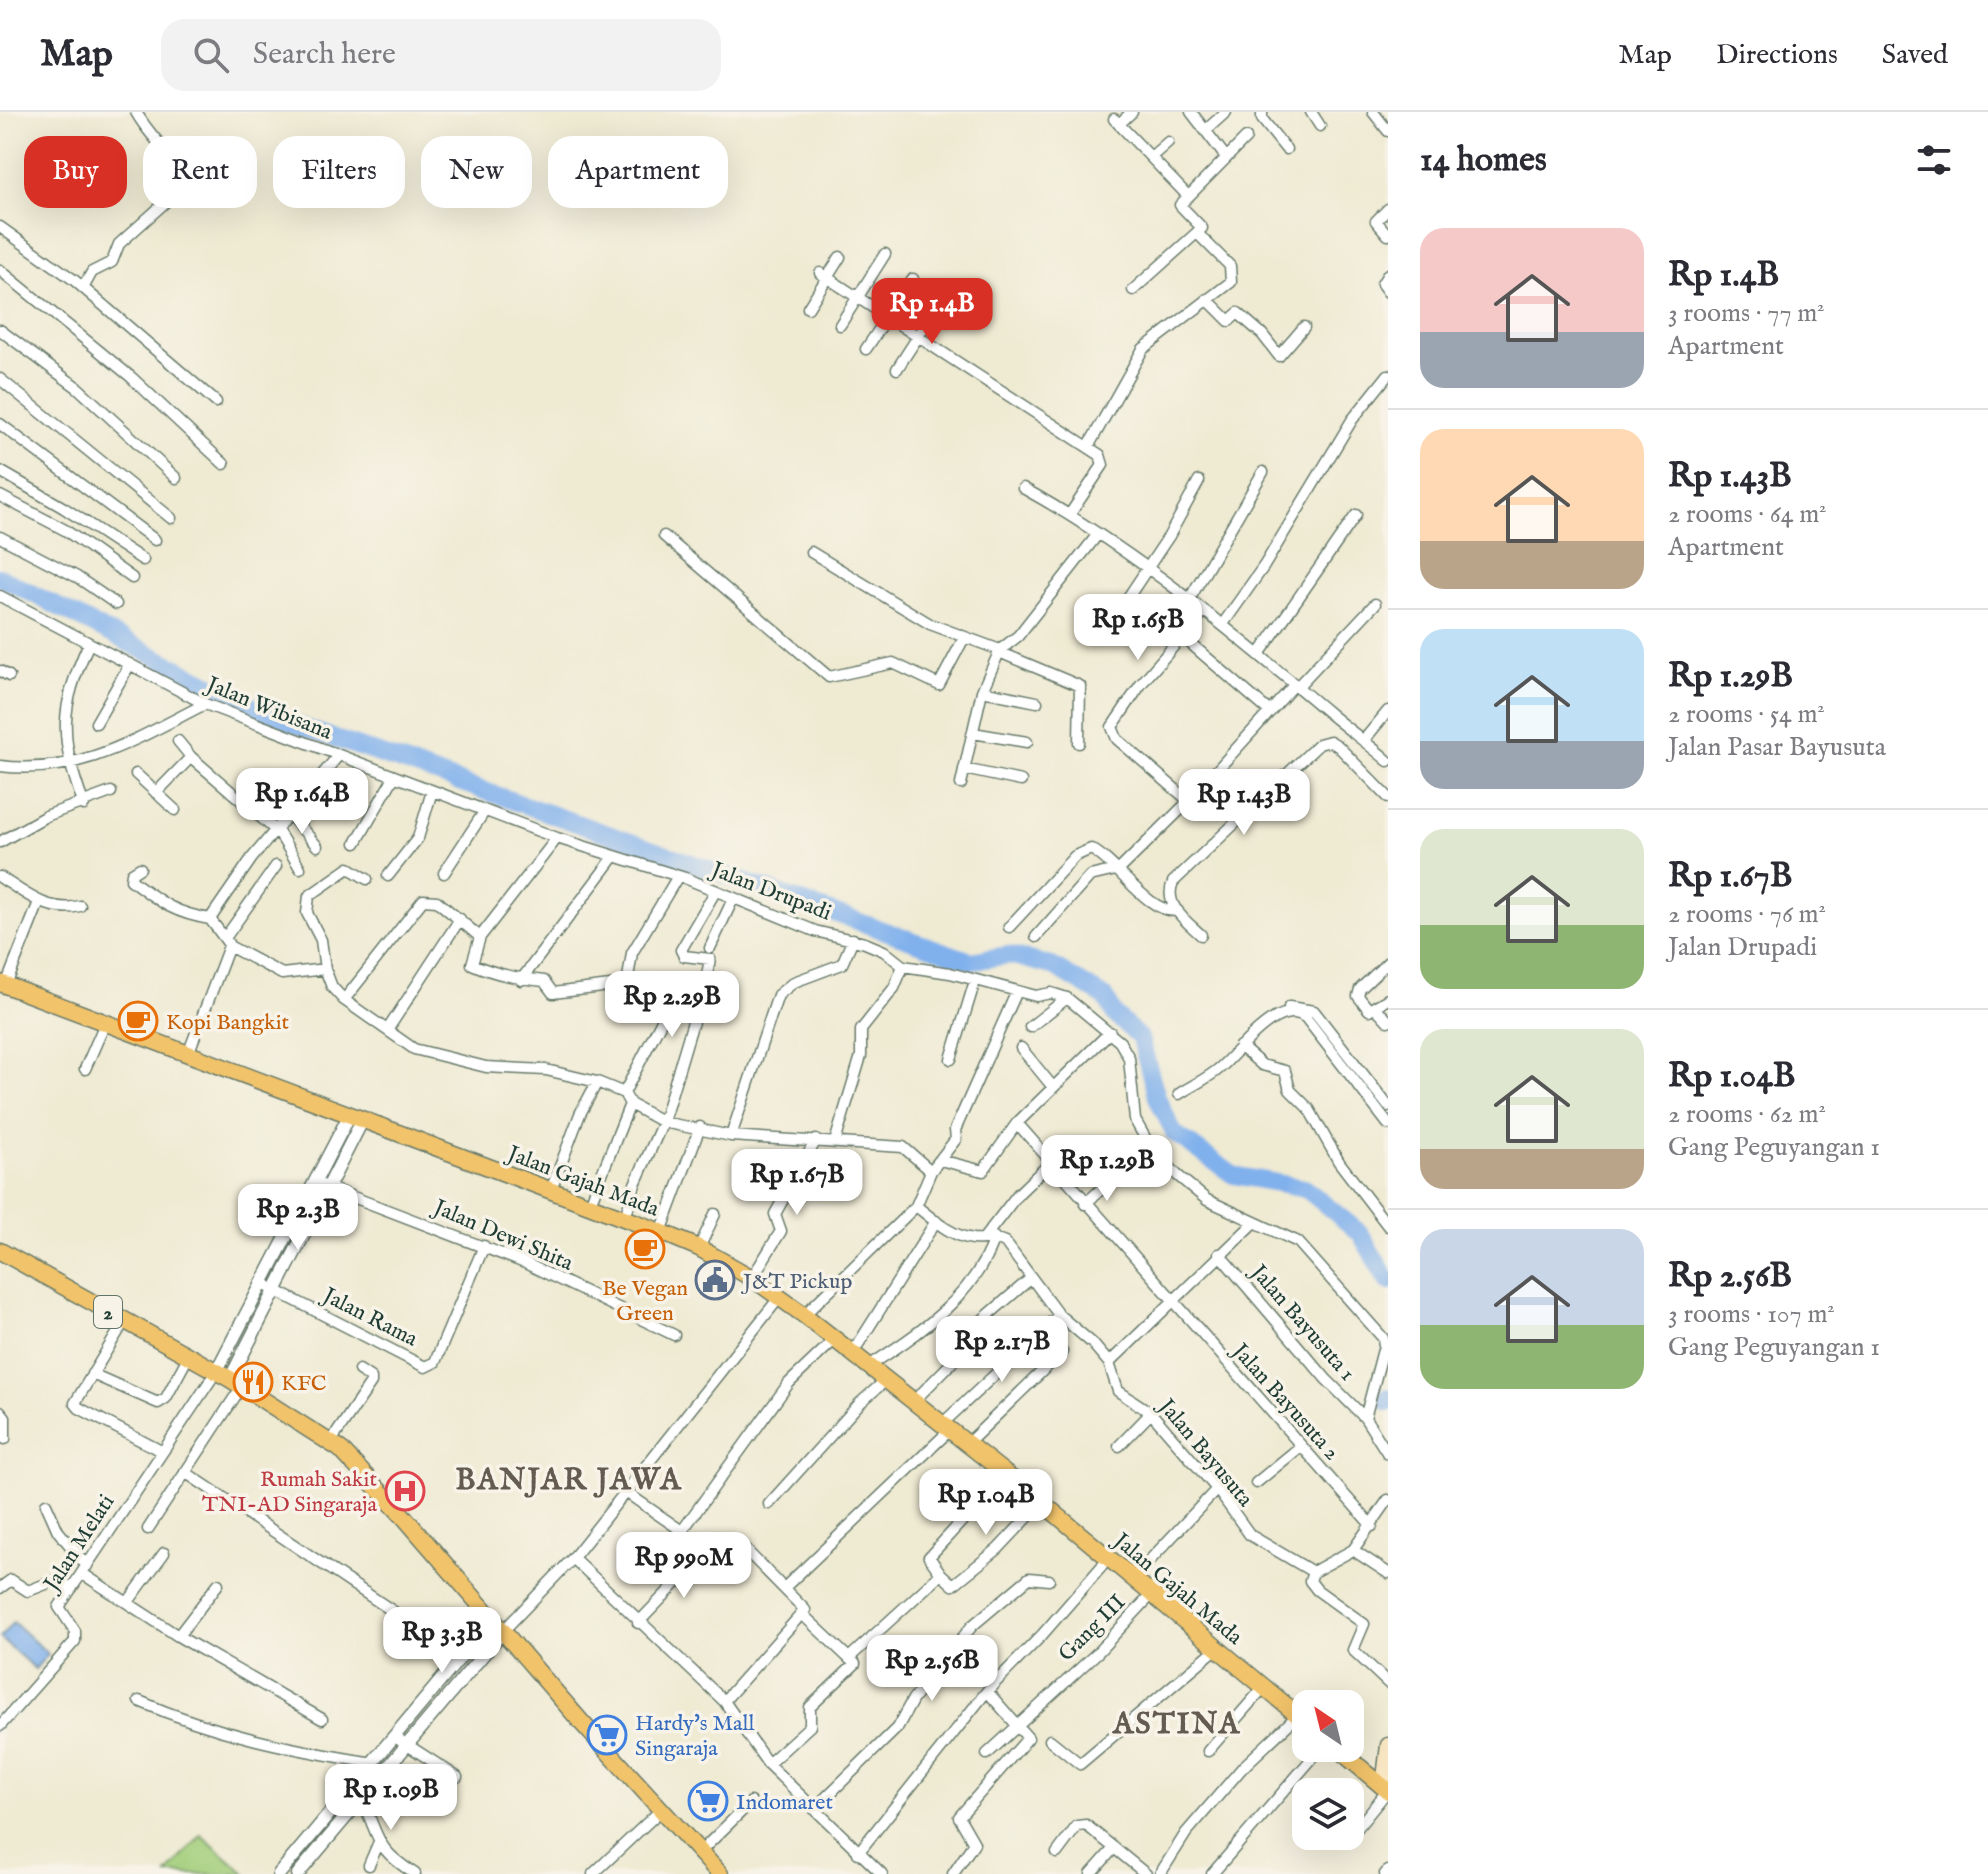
<!DOCTYPE html>
<meta charset="utf-8">
<style>
:root{--surface:#fff;--page:#f2f2f3;--text:#2b2b33;--muted:#7c7c81;--line:#e1e1e2;--accent:#d93025}
body{margin:0;font-family:"IM FELL English",serif;background:var(--page);color:var(--text);height:100vh;display:flex;flex-direction:column;font-size:30px;white-space:nowrap}
*{box-sizing:border-box;margin:0}
p{font-size:26px;color:var(--muted)}
.icon{flex:none;width:44px;height:44px;fill:none;stroke:currentColor;stroke-width:2;stroke-linecap:round;stroke-linejoin:round}
.map{position:relative;flex:1;overflow:hidden}
.sheet{display:flex;flex-direction:column;background:var(--surface);width:600px}
.sheet>*{flex:none}
.guide{position:absolute;left:24px;top:24px;width:760px;height:72px;display:flex;gap:16px}
.needle{width:52px;rotate:325deg}
.tools{position:absolute;left:1292px;top:1578px;display:grid;gap:16px}
.tools a{display:grid;place-items:center;width:72px;height:72px;border-radius:16px;background:var(--surface);box-shadow:0 8px 32px #0002;font-size:40px}
.price{position:absolute;translate:-50% -68px;padding:0 18px;border-radius:16px;background:#fff;color:#222;font-size:26px;line-height:52px;filter:drop-shadow(0 2px 4px #0008)}
.price::after{content:'';position:absolute;left:50%;top:48px;width:24px;height:18px;margin-left:-12px;background:inherit;clip-path:polygon(0 0,100% 0,50% 100%)}
.price.active{background:var(--accent);color:#fff}
ul{padding:0;list-style:none}
li{display:flex;align-items:center;gap:24px;height:200px;padding:0 32px}
li+li{border-top:2px solid var(--line)}
li span{display:grid;place-items:center;flex:none;width:224px;height:160px;border-radius:24px;color:#555}
li>.icon{margin-inline-start:auto}
span .icon{width:96px;height:96px;fill:#fffc;stroke-width:1}
li b{font-size:34px}
h2{display:flex;justify-content:space-between;align-items:center;height:96px;padding:0 32px;font-size:34px}
.tag{padding:0 28px;border-radius:24px;background:var(--surface);box-shadow:0 8px 32px #0002;font-size:28px;line-height:72px}
.tag.active{background:var(--accent);color:#fff}
header{display:flex;align-items:center;gap:48px;box-sizing:border-box;height:112px;padding:0 40px;background:var(--surface);border-bottom:2px solid var(--line)}
header strong{font-size:38px}
nav{display:flex;gap:44px;margin-inline-start:auto;font-size:28px}
.search{width:560px;height:72px;background:var(--page);display:flex;align-items:center;gap:20px;box-sizing:border-box;padding:0 28px;border-radius:24px;color:var(--muted);font-size:30px}
main{display:flex;flex:1;min-height:0}
.map>svg:first-child{display:block}
</style>
<header>
<strong>Map</strong>
<div class="search"><svg class="icon" aria-label="search" viewBox="0 0 24 24"><circle cx="10" cy="10" r="6"/><path d="M15 15l6 6"/></svg>Search here</div>
<nav><a>Map</a><a>Directions</a><a>Saved</a></nav>
</header>
<main>
<div class="map">
<svg width="1388" height="1762" viewBox="0 0 1388 1762">
<rect width="100%" height="100%" fill="#f7f3e8"/>
<filter id="ink" filterUnits="userSpaceOnUse"><feTurbulence type="fractalNoise" baseFrequency=".0125" numOctaves="2"/><feDisplacementMap in="SourceGraphic" scale="16" xChannelSelector="R" yChannelSelector="G"/><feConvolveMatrix kernelMatrix="1 2 1 2 8 2 1 2 1" color-interpolation-filters="sRGB"/></filter>
<filter id="wash" filterUnits="userSpaceOnUse"><feTurbulence type="fractalNoise" baseFrequency=".006" numOctaves="4" result="noise"/><feDisplacementMap in="SourceGraphic" scale="32" xChannelSelector="R" yChannelSelector="G"/><feGaussianBlur stdDeviation="1.8" result="paint"/><feColorMatrix in="noise" values="0 0 0 0 0 0 0 0 0 0 0 0 0 0 0 0 0 1.4 0 .05"/><feComposite in="paint" operator="in"/></filter>
<g filter="url(#wash)">
<rect width="100%" height="100%" fill="#efead2"/>
<!-- green -->
<path fill="#a2ce7a" stroke="#608657" stroke-width="2" d="M 201,1723 L 246,1762 L 167,1762 Z"/>
<!-- water -->
<path fill="#81b1ec" stroke="#507790" stroke-width="2" d="M 13,1510 L 48,1542 L 35,1557 L 0,1526 Z"/>
<g fill="none" stroke-linecap="round" stroke-linejoin="round">
<!-- river -->
<path stroke="#81b1ec" stroke-width="18" d="M 0,465 L 273,605 L 971,849 L 1009,843 L 1052,854 L 1106,886 L 1114,902 L 1140,926 L 1157,985 L 1174,1021 L 1233,1063 L 1305,1076 L 1360,1121 L 1388,1169
M 1388,1285 L 1388,1290"/>
</g>
</g>
<g filter="url(#ink)">
<g fill="none" stroke-linecap="round" stroke-linejoin="round">
<!-- minor casing -->
<g stroke="#687a6b" stroke-width="13">
<path id="minor" d="M 1191,0 L 1225,44
M 1262,0 L 1262,7 L 1286,37
M 1311,0 L 1320,14
M 1373,0 L 1388,19
M 1114,7 L 1187,83
M 1119,12 L 1132,0
M 1206,18 L 1226,0
M 1151,45 L 1168,30
M 1388,97 L 1376,109 L 1388,123
M 0,115 L 74,168 L 216,290
M 0,158 L 131,265 L 224,352
M 820,161 L 1100,343 L 1103,353 L 1070,402
M 1388,162 L 1382,172 L 1388,180
M 83,176 L 92,160 L 112,150 L 119,132 L 189,69 C 176,45 152,29 136,0
M 1133,178 L 1202,116 L 1180,93 L 1246,26
M 1207,187 L 1229,209 L 1238,201 L 1262,222 L 1279,244 L 1304,215
M 808,196 L 840,145
M 840,213 L 885,142
M 0,218 L 78,276 L 176,366
M 866,237 L 913,167
M 897,257 L 939,192
M 0,267 L 171,406
M 0,312 L 155,428
M 1088,335 L 1143,237 L 1231,170 L 1230,154 L 1197,121
M 0,359 L 64,396 L 143,448
M 1023,376 C 1135,438 1234,521 1331,603 C 1350,619 1370,633 1388,649
M 0,384 L 65,418 L 132,466
M 664,424 L 829,565 L 893,551 L 939,573 L 964,526
M 0,425 L 77,465 L 116,492
M 811,440 L 930,512 L 1000,538 L 1018,524 L 1098,422
M 0,484 L 205,592 L 557,726 L 480,825 L 472,852 C 497,863 517,866 544,869 L 553,881 L 627,872 L 632,841 L 678,764
M 1189,488 L 1263,360
M 1115,505 L 1169,424 L 1199,369
M 1223,512 L 1264,454 L 1352,308 L 1388,263
M 1183,525 L 1270,600
M 999,540 L 1080,574 L 1079,631
M 1260,541 L 1356,403
M 0,559 L 9,564
M 1298,574 L 1375,492
M 982,579 L 1037,590
M 96,611 L 130,552
M 973,621 L 1027,630
M 1364,628 L 1388,599
M 178,629 L 191,645 L 279,721 L 300,756
M 0,654 C 79,664 136,627 205,592
M 964,657 L 1021,669
M 136,662 L 175,698
M 961,672 L 982,579 L 1000,538
M 156,681 L 191,645
M 1189,689 L 1117,627 L 1112,615 L 1141,572 L 1204,499
M 84,693 C 59,625 59,597 89,531
M 290,703 L 317,734
M 557,726 L 685,766 L 815,819 L 865,831 L 884,839 L 903,854 L 950,861 L 1036,884 L 1051,881 L 1067,886 L 1120,930 L 1129,946 L 1135,1008 L 1148,1031 L 1177,1063 L 1207,1088 L 1298,1130 L 1383,1226 L 1384,1234 L 1365,1306
M 0,730 L 46,704 L 111,680
M 356,731 L 394,665
M 140,756 L 132,761 L 131,768 C 161,790 173,801 210,807
M 1118,759 L 1189,689 L 1295,572
M 444,761 L 484,700
M 388,764 L 418,726 L 432,679
M 0,765 C 26,782 48,801 80,794
M 367,767 L 349,756 L 309,784 L 307,801 L 321,828 L 325,857 L 332,875 L 344,888 L 414,937 L 486,955 L 546,958 L 597,970 L 624,981 L 630,992 L 663,1010 L 731,1024 L 903,1035 L 931,1059
M 210,807 L 252,746 L 338,644
M 210,807 L 228,831
M 1009,815 L 1075,744 L 1091,737 C 1117,750 1148,802 1178,799
M 1201,823 C 1186,809 1163,793 1173,770 L 1319,632 L 1330,629 L 1338,634 L 1388,685
M 1036,825 L 1090,764 L 1116,758
M 225,826 L 276,754
M 229,834 L 282,862 L 325,857
M 710,836 L 733,787
M 1388,850 L 1360,877 L 1358,884 L 1369,898 L 1388,887
M 521,868 L 614,745
M 6,873 L 39,790
M 344,888 L 423,788 L 437,789 L 480,825
M 1289,895 L 1314,899 L 1388,994
M 1376,896 L 1388,909
M 1030,915 L 1067,886
M 388,917 L 460,807
M 1240,934 L 1262,953 L 1285,959 L 1290,978 L 1309,997 L 1339,1050 L 1388,1114
M 1021,936 L 1052,974
M 188,942 L 229,834
M 951,947 L 975,869
M 85,957 L 106,909
M 624,981 L 662,908 L 671,879
M 1179,982 C 1193,973 1209,966 1221,955 C 1239,939 1280,884 1306,906 L 1388,1012
M 1017,1011 L 1372,1414
M 731,1024 L 778,883 L 794,870 L 842,852 L 853,827
M 835,1030 L 861,944 L 861,918 L 894,876 L 903,854
M 940,1048 L 983,1059 L 1017,1011 L 1110,920
M 314,1070 L 525,1151 L 674,1223
M 551,1078 L 580,1002 L 597,970
M 1085,1092 L 1150,1032
M 589,1094 L 630,992
M 916,1094 C 933,1107 950,1124 973,1127 C 985,1128 993,1125 1005,1130 L 1059,1203 L 1092,1231 L 1109,1251 L 1118,1279 L 1151,1301 L 1217,1377 L 1250,1423 L 1313,1460 L 1353,1438 L 1388,1388
M 625,1106 L 635,1072 L 663,1010 L 707,863 L 710,847 L 684,844 L 681,838 L 715,780
M 661,1120 L 700,1015
M 984,1126 L 1018,1082 L 1049,1052
M 699,1136 L 715,1102
M 1219,1142 L 1326,1267 L 1365,1306 L 1388,1342
M 752,1166 L 781,1119 L 775,1102 L 816,1028
M 261,1171 L 425,1255 L 435,1250 L 484,1134
M 804,1203 L 916,1094 L 931,1059 L 956,1027 L 955,1018 L 1017,879
M 124,1210 L 75,1291 L 79,1296 L 161,1339
M 852,1242 L 936,1109
M 1109,1251 L 1253,1112
M 869,1254 C 918,1222 976,1184 994,1125
M 92,1262 L 158,1291 L 166,1286 L 188,1245
M 914,1289 L 972,1230 L 972,1217 L 1030,1167
M 0,1299 L 5,1305 L 5,1327
M 943,1311 L 1059,1203
M 330,1331 L 371,1271 L 371,1266 L 359,1258
M 967,1332 L 1062,1240
M 1119,1334 L 1151,1301
M 185,1360 L 400,1504
M 1256,1371 L 1300,1335
M 627,1381 L 682,1419 L 716,1450 L 741,1433 L 805,1498 L 724,1589
M 46,1392 L 58,1419 L 87,1454
M 769,1392 L 860,1291 L 886,1268
M 148,1417 L 242,1274
M 682,1419 L 789,1271 L 833,1229
M 1353,1438 L 1388,1461
M 573,1446 L 724,1589 L 768,1652 L 882,1762
M 1313,1460 L 1310,1469 L 1317,1478 L 1364,1512 L 1353,1538 L 1388,1571
M 83,1462 L 178,1524 L 322,1607
M 941,1462 L 953,1473 L 998,1437 L 1028,1405
M 1134,1465 L 1217,1377
M 0,1476 L 11,1468 L 28,1479 L 56,1468 L 72,1476
M 784,1476 L 950,1318
M 128,1490 L 164,1441
M 638,1511 L 705,1441
M 504,1518 L 573,1446 L 779,1186
M 178,1524 L 218,1472
M 850,1545 L 941,1462 L 929,1445 L 1004,1363
M 139,1589 C 215,1622 292,1638 374,1651
M 0,1614 L 75,1529 L 75,1519 L 59,1495 L 216,1260
M 395,1625 L 457,1665
M 1050,1628 L 1080,1652 L 1217,1536
M 1208,1639 L 1263,1576
M 987,1642 L 1098,1540 L 1152,1482
M 768,1652 L 810,1614 L 810,1595 L 855,1552 L 802,1502
M 361,1686 C 381,1727 373,1735 415,1762
M 814,1697 L 897,1616 L 913,1587 L 972,1514 L 1029,1466 L 1049,1468
M 1350,1725 L 1388,1678
M 700,1740 L 751,1690
M 858,1741 L 987,1579 L 1042,1523 L 1109,1446
M 1057,1741 L 1077,1714 L 1086,1713 L 1146,1762
M 369,1753 L 378,1732
M 593,1762 L 662,1697
M 953,1762 L 974,1731 L 959,1705 L 1028,1626 L 987,1579
M 1091,1762 L 1114,1736
M 1160,1762 L 1186,1721 L 1243,1655 L 1298,1603
M 1212,1762 L 1321,1636
M 1385,1762 L 1388,1759"/>
</g>
<!-- tertiary casing -->
<g stroke="#687a6b" stroke-width="15">
<path id="tertiary" d="M 216,1260 L 349,1004
M 230,1267 L 362,1009
M 279,1762 L 493,1506
M 298,1762 L 504,1518"/>
</g>
<!-- secondary casing -->
<g stroke="#687a6b" stroke-width="17">
<path id="secondary" d="M 1383,1674 L 1388,1633"/>
</g>
<!-- trunk casing -->
<g stroke="#687a6b" stroke-width="19">
<path id="trunk" d="M 0,871 L 661,1120 L 699,1136 L 752,1166 L 804,1203 L 1040,1389 L 1306,1610
M 0,1139 L 230,1267 L 340,1337 L 405,1406 L 583,1612 L 720,1762
M 1337,1636 L 1388,1679"/>
</g>
<!-- minor -->
<use href="#minor" stroke="#fff" stroke-width="10"/>
<!-- tertiary -->
<use href="#tertiary" stroke="#fff" stroke-width="12"/>
<!-- secondary -->
<use href="#secondary" stroke="#f9e7c3" stroke-width="14"/>
<!-- trunk -->
<use href="#trunk" stroke="#f1c36a" stroke-width="16"/>
</g>
</g>
<!-- icons -->
<defs>
<g id="cafe-ring" transform="scale(2)"><circle r="9.5" fill="#f7f3e8" stroke="#e8710a" stroke-width="1.5"/><path d="M-5.5-4.5H6V0H3Q3 3.5 0 3.5H-2.5Q-5.5 3.5-5.5 0ZM3-3.2v2h1.7v-2ZM-6 4.5H4V6H-6Z" fill="#e8710a"/></g>
<g id="civic-ring" transform="scale(2)"><circle r="9.5" fill="#f7f3e8" stroke="#5c6f8a" stroke-width="1.5"/><path d="M-.6-6.5H3V-4.5H.6V-3L4-1V1h2V6H-6V1h2V-1L-.6-3ZM-1.2 2.5V6h2.4V2.5Z" fill="#5c6f8a"/></g>
<g id="restaurant-ring" transform="scale(2)"><circle r="9.5" fill="#f7f3e8" stroke="#e8710a" stroke-width="1.5"/><path d="M-5-6h1v4h1v-4h1v4h1v-4h1v5L-1.5 .5V6h-2V.5L-5-1ZM5-6V6H3V1.5H1.5Q1.5-4 5-6Z" fill="#e8710a"/></g>
<g id="hospital-ring" transform="scale(2)"><circle r="9.5" fill="#f7f3e8" stroke="#e0444e" stroke-width="1.5"/><path d="M-5-5h3v3.5h4V-5h3V5h-3V1.5h-4V5h-3Z" fill="#e0444e"/></g>
<g id="supermarket-ring" transform="scale(2)"><circle r="9.5" fill="#f7f3e8" stroke="#3f7fe0" stroke-width="1.5"/><path d="M-6-5.5h2.5l.6 2H6L4.5 2H-2.5L-4.4-4H-6ZM-1.5 3.2a1.3 1.3 0 1 0 .1 0ZM3 3.2a1.3 1.3 0 1 0 .1 0Z" fill="#3f7fe0"/></g>
</defs>
<g fill-rule="evenodd">
<use href="#cafe-ring" x="138" y="909"/>
<use href="#cafe-ring" x="645" y="1137"/>
<use href="#civic-ring" x="715" y="1168"/>
<use href="#restaurant-ring" x="253" y="1270"/>
<use href="#hospital-ring" x="405" y="1379"/>
<use href="#supermarket-ring" x="607" y="1623"/>
<use href="#supermarket-ring" x="708" y="1689"/>
</g>
<g text-anchor="middle" stroke-width="7" stroke-linejoin="round" paint-order="stroke">
<!-- shield labels -->
<rect fill="#f7f3e8" stroke="#60746a" stroke-width="2" x="94" y="1184" width="28" height="32" rx="6"/>
<g font-size="20" font-weight="bold" fill="#1f3d34">
<text x="108" y="1207">2</text>
</g>
<!-- street labels -->
<g font-size="22" fill="#1f3d34" stroke="#f7f3e8">
<text transform="translate(270 595) rotate(22)" y="8">Jalan Wibisana</text>
<text transform="translate(772 778) rotate(21)" y="8">Jalan Drupadi</text>
<text transform="translate(584 1068) rotate(21)" y="8">Jalan Gajah Mada</text>
<text transform="translate(504 1122) rotate(23)" y="8">Jalan Dewi Shita</text>
<text transform="translate(371 1204) rotate(27)" y="8">Jalan Rama</text>
<text transform="translate(1304 1210) rotate(49)" y="8">Jalan Bayusuta 1</text>
<text transform="translate(1287 1289) rotate(48)" y="8">Jalan Bayusuta 2</text>
<text transform="translate(1207 1340) rotate(50)" y="8">Jalan Bayusuta</text>
<text transform="translate(78 1430) rotate(-57)" y="8">Jalan Melati</text>
<text transform="translate(1179 1476) rotate(40)" y="8">Jalan Gajah Mada</text>
<text transform="translate(1091 1515) rotate(-45)" y="8">Gang III</text>
</g>
<!-- food labels -->
<g font-size="22" fill="#c56008" stroke="#f7f3e8" text-anchor="start">
<text x="166" y="917">Kopi Bangkit</text>
<text x="645" y="1183" text-anchor="middle">Be Vegan<tspan x="645" dy="25">Green</tspan></text>
<text x="281" y="1278">KFC</text>
</g>
<!-- service labels -->
<g font-size="22" fill="#4e5e75" stroke="#f7f3e8" text-anchor="start">
<text x="743" y="1176">J&amp;T Pickup</text>
</g>
<!-- health labels -->
<g font-size="22" fill="#be3a42" stroke="#f7f3e8" text-anchor="end">
<text x="377" y="1374">Rumah Sakit<tspan x="377" dy="25">TNI-AD Singaraja</tspan></text>
</g>
<!-- shop labels -->
<g font-size="22" fill="#366cbe" stroke="#f7f3e8" text-anchor="start">
<text x="635" y="1618">Hardy's Mall<tspan x="635" dy="25">Singaraja</tspan></text>
<text x="736" y="1697">Indomaret</text>
</g>
<!-- district labels -->
<g font-size="30" font-weight="bold" letter-spacing="2" fill="#645b51" stroke="#f7f3e8">
<text x="569" y="1377">BANJAR JAWA</text>
<text x="1177" y="1621">ASTINA</text>
</g>
</g>
</svg>
<div class="tools">
<a><svg class="needle" viewBox="-14 -14 28 28"><path d="M0-13l5 13h-10z" fill="#e53935"/><path d="M0 13l5-13h-10z" fill="#7c7c81"/></svg></a>
<a><svg class="icon" aria-label="layers" viewBox="0 0 24 24"><path d="M12 4l9 5-9 5-9-5zM3 14l9 5 9-5"/></svg></a>
</div>
<b class="price active" style="left:932px;top:234px">Rp 1.4B</b>
<b class="price" style="left:1138px;top:550px">Rp 1.65B</b>
<b class="price" style="left:302px;top:724px">Rp 1.64B</b>
<b class="price" style="left:1244px;top:725px">Rp 1.43B</b>
<b class="price" style="left:672px;top:927px">Rp 2.29B</b>
<b class="price" style="left:1107px;top:1091px">Rp 1.29B</b>
<b class="price" style="left:797px;top:1105px">Rp 1.67B</b>
<b class="price" style="left:298px;top:1140px">Rp 2.3B</b>
<b class="price" style="left:1002px;top:1272px">Rp 2.17B</b>
<b class="price" style="left:986px;top:1425px">Rp 1.04B</b>
<b class="price" style="left:684px;top:1488px">Rp 990M</b>
<b class="price" style="left:442px;top:1563px">Rp 3.3B</b>
<b class="price" style="left:932px;top:1591px">Rp 2.56B</b>
<b class="price" style="left:391px;top:1720px">Rp 1.09B</b>
<div class="guide">
<a class="tag active">Buy</a>
<a class="tag">Rent</a>
<a class="tag">Filters</a>
<a class="tag">New</a>
<a class="tag">Apartment</a>
</div>
</div>
<section class="sheet">
<h2>14 homes<svg class="icon" aria-label="filters" viewBox="0 0 24 24"><path d="M4 7h16M4 17h16"/><circle cx="9" cy="7" r="2"/><circle cx="15" cy="17" r="2"/></svg></h2>
<ul>
<li><span style="background:linear-gradient(#f6c9c9 65%,#9aa5b1 0)"><svg class="icon" aria-label="home" viewBox="0 0 24 24"><path d="M3 11l9-7 9 7M6 9v11h12V9"/></svg></span><div><b>Rp 1.4B</b><p>3 rooms · 77 m²</p><p>Apartment</p></div></li>
<li><span style="background:linear-gradient(#ffd9b3 70%,#b9a48a 0)"><svg class="icon" aria-label="home" viewBox="0 0 24 24"><path d="M3 11l9-7 9 7M6 9v11h12V9"/></svg></span><div><b>Rp 1.43B</b><p>2 rooms · 64 m²</p><p>Apartment</p></div></li>
<li><span style="background:linear-gradient(#bfe0f5 70%,#9aa5b1 0)"><svg class="icon" aria-label="home" viewBox="0 0 24 24"><path d="M3 11l9-7 9 7M6 9v11h12V9"/></svg></span><div><b>Rp 1.29B</b><p>2 rooms · 54 m²</p><p>Jalan Pasar Bayusuta</p></div></li>
<li><span style="background:linear-gradient(#dfe7d0 60%,#8fb573 0)"><svg class="icon" aria-label="home" viewBox="0 0 24 24"><path d="M3 11l9-7 9 7M6 9v11h12V9"/></svg></span><div><b>Rp 1.67B</b><p>2 rooms · 76 m²</p><p>Jalan Drupadi</p></div></li>
<li><span style="background:linear-gradient(#dfe7d0 75%,#b9a48a 0)"><svg class="icon" aria-label="home" viewBox="0 0 24 24"><path d="M3 11l9-7 9 7M6 9v11h12V9"/></svg></span><div><b>Rp 1.04B</b><p>2 rooms · 62 m²</p><p>Gang Peguyangan 1</p></div></li>
<li><span style="background:linear-gradient(#c9d6e8 60%,#8fb573 0)"><svg class="icon" aria-label="home" viewBox="0 0 24 24"><path d="M3 11l9-7 9 7M6 9v11h12V9"/></svg></span><div><b>Rp 2.56B</b><p>3 rooms · 107 m²</p><p>Gang Peguyangan 1</p></div></li>
</ul>
</section>
</main>
